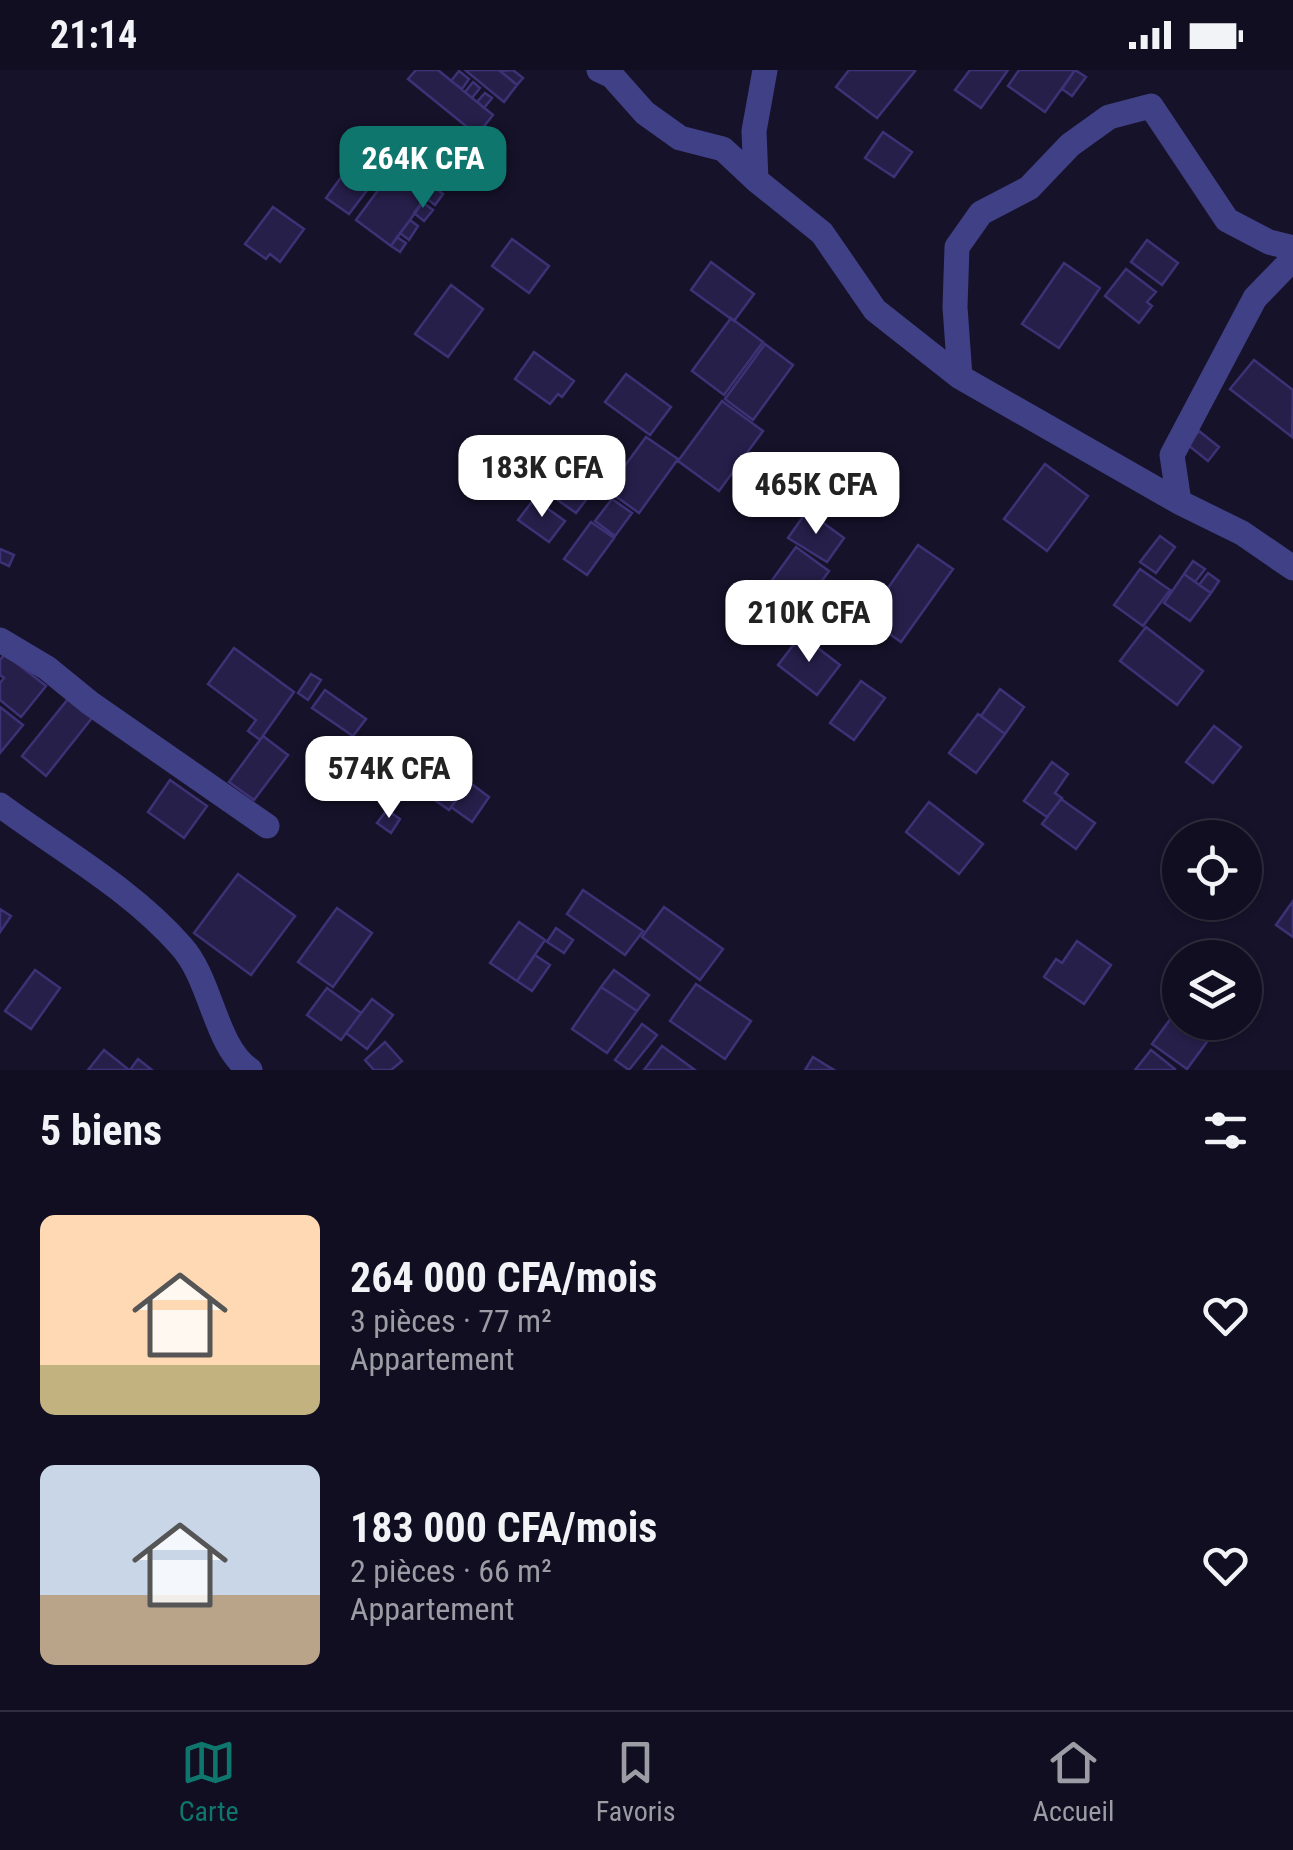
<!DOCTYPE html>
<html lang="fr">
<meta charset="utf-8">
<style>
:root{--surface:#100e20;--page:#191729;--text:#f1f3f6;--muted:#9c9ca5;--line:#302e3e;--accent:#0f766e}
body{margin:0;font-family:"Roboto Condensed",sans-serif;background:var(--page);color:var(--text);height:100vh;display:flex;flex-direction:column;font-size:38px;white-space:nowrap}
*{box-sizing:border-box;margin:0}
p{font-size:32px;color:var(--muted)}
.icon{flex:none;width:55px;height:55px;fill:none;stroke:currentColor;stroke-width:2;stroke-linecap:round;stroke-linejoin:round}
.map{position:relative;height:1000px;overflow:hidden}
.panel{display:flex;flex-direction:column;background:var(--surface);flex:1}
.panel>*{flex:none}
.fabs{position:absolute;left:1162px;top:750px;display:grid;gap:20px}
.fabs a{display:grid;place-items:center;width:100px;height:100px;border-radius:50%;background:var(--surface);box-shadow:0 2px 8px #0004,0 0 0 2px var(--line);font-size:50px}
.price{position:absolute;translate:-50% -85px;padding:0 22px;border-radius:20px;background:#fff;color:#222;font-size:32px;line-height:65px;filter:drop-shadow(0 2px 5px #0008)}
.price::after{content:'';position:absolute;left:50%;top:60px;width:30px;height:22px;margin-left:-15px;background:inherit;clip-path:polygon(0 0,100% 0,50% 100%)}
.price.on{background:var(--accent);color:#fff}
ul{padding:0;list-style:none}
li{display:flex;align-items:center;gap:30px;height:250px;padding:0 40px}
li span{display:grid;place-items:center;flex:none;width:280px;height:200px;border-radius:15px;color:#555}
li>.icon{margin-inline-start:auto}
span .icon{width:120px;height:120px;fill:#fffc;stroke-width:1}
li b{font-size:42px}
h2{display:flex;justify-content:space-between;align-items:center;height:120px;padding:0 40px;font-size:42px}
.status{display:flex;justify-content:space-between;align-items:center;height:70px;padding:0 50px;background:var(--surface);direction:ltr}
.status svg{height:28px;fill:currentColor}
.tabs{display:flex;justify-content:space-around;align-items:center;height:140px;border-top:2px solid var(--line);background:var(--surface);font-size:28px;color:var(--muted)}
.tabs a{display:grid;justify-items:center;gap:5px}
.tabs .on{color:var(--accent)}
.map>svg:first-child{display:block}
</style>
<div class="status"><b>21:14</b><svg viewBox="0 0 49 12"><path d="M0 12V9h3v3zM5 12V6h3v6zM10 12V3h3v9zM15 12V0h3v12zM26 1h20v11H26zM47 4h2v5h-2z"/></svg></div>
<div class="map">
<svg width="1293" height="1000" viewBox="0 0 1293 1000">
<rect width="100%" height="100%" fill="#16122a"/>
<!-- building -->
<path fill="#261f4a" stroke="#3d3275" stroke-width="2.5" d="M 416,0 L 438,0 L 493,45 L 477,65 L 408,9 Z
M 465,0 L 499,0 L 517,15 L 504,32 Z
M 513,0 L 523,8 L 517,15 L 500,1 Z
M 849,0 L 914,0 L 915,1 L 877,48 L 836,17 Z
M 970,0 L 1008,0 L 981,38 L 955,20 Z
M 1019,0 L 1075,0 L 1045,42 L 1008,16 Z
M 1075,0 L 1086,7 L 1072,26 L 1062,19 Z
M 459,1 L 469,9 L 462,19 L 451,11 Z
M 473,12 L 480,18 L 472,28 L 465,22 Z
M 485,23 L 492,28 L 484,38 L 477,32 Z
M 883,62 L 912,82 L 894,107 L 865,88 Z
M 369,69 L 393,86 L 349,144 L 326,128 Z
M 399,92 L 434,117 L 391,176 L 356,150 Z
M 434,117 L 443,124 L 435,135 L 426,128 Z
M 422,132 L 433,140 L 424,151 L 414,143 Z
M 273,137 L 304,159 L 280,192 L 270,184 L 266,189 L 245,174 Z
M 410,150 L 418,156 L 409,170 L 400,163 Z
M 397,167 L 406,173 L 400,182 L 391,176 Z
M 512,169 L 549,196 L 529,223 L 492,196 Z
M 1147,170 L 1178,193 L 1162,215 L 1131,192 Z
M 711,192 L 754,224 L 734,251 L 691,220 Z
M 1064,193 L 1100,218 L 1059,278 L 1022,254 Z
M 1126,199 L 1156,222 L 1147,232 L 1152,236 L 1139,253 L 1105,226 Z
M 451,215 L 483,239 L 448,287 L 415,264 Z
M 731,248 L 763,272 L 724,325 L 692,301 Z
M 765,274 L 793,295 L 753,350 L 725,329 Z
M 534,282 L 574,311 L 562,327 L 558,324 L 550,334 L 515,309 Z
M 1254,290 L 1293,320 L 1292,367 L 1230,319 Z
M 626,304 L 671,337 L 650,365 L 605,332 Z
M 722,331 L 763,361 L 719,421 L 678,391 Z
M 1199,361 L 1219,377 L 1208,391 L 1188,375 Z
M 646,367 L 678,389 L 639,443 L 607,420 Z
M 564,388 L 599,413 L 576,443 L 542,419 Z
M 1045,394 L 1088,426 L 1047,481 L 1004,449 Z
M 534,429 L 565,451 L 549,472 L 518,450 Z
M 612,429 L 632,443 L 615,466 L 595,451 Z
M 807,441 L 844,468 L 827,492 L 788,468 Z
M 591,452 L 614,468 L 587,505 L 564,489 Z
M 1160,466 L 1175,477 L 1156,503 L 1140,492 Z
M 918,475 L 953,499 L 901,572 L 867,548 Z
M 796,477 L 829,501 L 798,544 L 765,520 Z
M 0,479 L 14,485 L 9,496 L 0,492 Z
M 1193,491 L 1205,499 L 1195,512 L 1184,504 Z
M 1140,499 L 1170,520 L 1143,556 L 1114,535 Z
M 1208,503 L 1219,511 L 1211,523 L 1199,515 Z
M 1184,504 L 1211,523 L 1190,551 L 1164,533 Z
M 763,519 L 791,539 L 781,552 L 753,532 Z
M 1146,557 L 1203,601 L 1177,635 L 1120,591 Z
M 801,565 L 840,595 L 817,625 L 778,595 Z
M 234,578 L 294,622 L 260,670 L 248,661 L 256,650 L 208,614 Z
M 5,584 L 46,616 L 21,647 L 0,630 L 0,613 L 4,608 L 0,605 L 0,590 Z
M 311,604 L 321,610 L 308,630 L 298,623 Z
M 861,611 L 885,628 L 854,670 L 830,653 Z
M 1000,619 L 1024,637 L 1005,664 L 981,646 Z
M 325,620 L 366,649 L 353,666 L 312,638 Z
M 68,629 L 92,648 L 46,706 L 22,686 Z
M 0,637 L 23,655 L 0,683 Z
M 978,644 L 1005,664 L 976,703 L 949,683 Z
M 1214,656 L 1241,677 L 1213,713 L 1186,692 Z
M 263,666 L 288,685 L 254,730 L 229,712 Z
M 322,679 L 336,689 L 325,704 L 311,694 Z
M 422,688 L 465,718 L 449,740 L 406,710 Z
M 1052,692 L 1068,704 L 1055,723 L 1062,728 L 1047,747 L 1024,731 Z
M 170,710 L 207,736 L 184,768 L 148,742 Z
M 469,712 L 489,727 L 472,752 L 451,737 Z
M 1061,729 L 1095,753 L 1076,779 L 1042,754 Z
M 929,732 L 983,774 L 959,804 L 906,762 Z
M 387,740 L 400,749 L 391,763 L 377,753 Z
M 238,804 L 295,846 L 251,905 L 194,863 Z
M 583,820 L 643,861 L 625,885 L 567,844 Z
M 1293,831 L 1293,867 L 1276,855 Z
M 664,837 L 723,879 L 700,910 L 642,867 Z
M 337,838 L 372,863 L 333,917 L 298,892 Z
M 0,839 L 11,846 L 0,862 Z
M 519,852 L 545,870 L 517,911 L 490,893 Z
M 556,858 L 573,870 L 564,883 L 547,872 Z
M 1077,871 L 1111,895 L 1084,934 L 1044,907 L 1056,889 L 1062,893 Z
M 535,885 L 550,895 L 532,921 L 517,911 Z
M 35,900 L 60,918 L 31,959 L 5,941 Z
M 614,900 L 649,925 L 637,941 L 601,917 Z
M 696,914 L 751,951 L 725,989 L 670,951 Z
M 601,917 L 637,941 L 607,983 L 572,959 Z
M 327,918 L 361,943 L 341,970 L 307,945 Z
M 372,929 L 393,945 L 367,979 L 346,963 Z
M 1180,936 L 1180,952 L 1203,952 L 1215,961 L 1187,999 L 1152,974 Z
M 642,954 L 657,965 L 629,1000 L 615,990 Z
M 385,972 L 402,991 L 391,1000 L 374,1000 L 365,990 Z
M 662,976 L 695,1000 L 644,1000 Z
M 104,980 L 128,999 L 127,1000 L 88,1000 Z
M 1151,980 L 1175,999 L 1174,1000 L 1135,1000 Z
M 813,987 L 834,1000 L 805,1000 Z
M 138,989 L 152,1000 L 130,1000 Z"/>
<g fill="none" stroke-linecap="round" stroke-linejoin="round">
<!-- minor -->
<path stroke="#404087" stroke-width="25" d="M 599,0 L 612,6 L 645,43 L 680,68 L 723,79 L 756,110 L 822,163 L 875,240 L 960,307 L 1179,432 L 1242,463 L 1293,498
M 756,110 L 754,61 L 765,0
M 960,307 L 955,237 L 957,177 L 981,143 L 1029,118 L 1070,75 L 1109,47 L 1151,36 L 1227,150 L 1269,172 L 1293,178
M 1179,432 L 1172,385 L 1255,228 L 1289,193 L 1293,193
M 0,570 L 47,598 L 90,633 L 267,756
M 0,735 C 61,780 131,819 181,876 C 212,910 215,977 250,1000"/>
</g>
</svg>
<div class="fabs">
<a><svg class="icon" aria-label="locate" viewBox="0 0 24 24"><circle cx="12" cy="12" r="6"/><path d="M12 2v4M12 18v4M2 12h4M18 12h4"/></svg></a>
<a><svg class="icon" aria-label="layers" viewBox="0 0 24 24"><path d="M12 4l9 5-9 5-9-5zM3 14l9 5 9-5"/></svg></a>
</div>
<b class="price on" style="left:423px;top:141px">264K CFA</b>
<b class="price" style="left:542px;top:450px">183K CFA</b>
<b class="price" style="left:816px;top:467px">465K CFA</b>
<b class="price" style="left:809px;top:595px">210K CFA</b>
<b class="price" style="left:389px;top:751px">574K CFA</b>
</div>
<section class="panel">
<h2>5 biens<svg class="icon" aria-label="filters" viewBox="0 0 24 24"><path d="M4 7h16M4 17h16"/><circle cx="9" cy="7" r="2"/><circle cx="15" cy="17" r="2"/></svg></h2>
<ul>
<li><span style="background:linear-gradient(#ffd9b3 75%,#c2b280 0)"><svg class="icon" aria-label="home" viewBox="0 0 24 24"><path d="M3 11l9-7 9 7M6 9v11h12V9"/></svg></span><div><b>264 000 CFA/mois</b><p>3 pièces · 77 m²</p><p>Appartement</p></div><svg class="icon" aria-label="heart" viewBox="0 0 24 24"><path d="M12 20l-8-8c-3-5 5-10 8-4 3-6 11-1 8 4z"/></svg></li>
<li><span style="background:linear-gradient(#c9d6e8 65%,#b9a48a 0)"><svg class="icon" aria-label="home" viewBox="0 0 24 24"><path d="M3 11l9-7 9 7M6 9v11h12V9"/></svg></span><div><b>183 000 CFA/mois</b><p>2 pièces · 66 m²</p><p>Appartement</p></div><svg class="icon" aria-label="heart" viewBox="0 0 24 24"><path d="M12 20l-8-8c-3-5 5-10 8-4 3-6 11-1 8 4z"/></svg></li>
</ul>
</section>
<nav class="tabs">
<a class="on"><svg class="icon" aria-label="map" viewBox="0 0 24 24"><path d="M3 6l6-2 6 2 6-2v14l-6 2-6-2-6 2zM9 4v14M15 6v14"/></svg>Carte</a>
<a><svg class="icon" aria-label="saved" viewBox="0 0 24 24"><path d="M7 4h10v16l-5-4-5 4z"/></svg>Favoris</a>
<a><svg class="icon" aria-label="home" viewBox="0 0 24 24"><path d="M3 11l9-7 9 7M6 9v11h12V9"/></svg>Accueil</a>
</nav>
